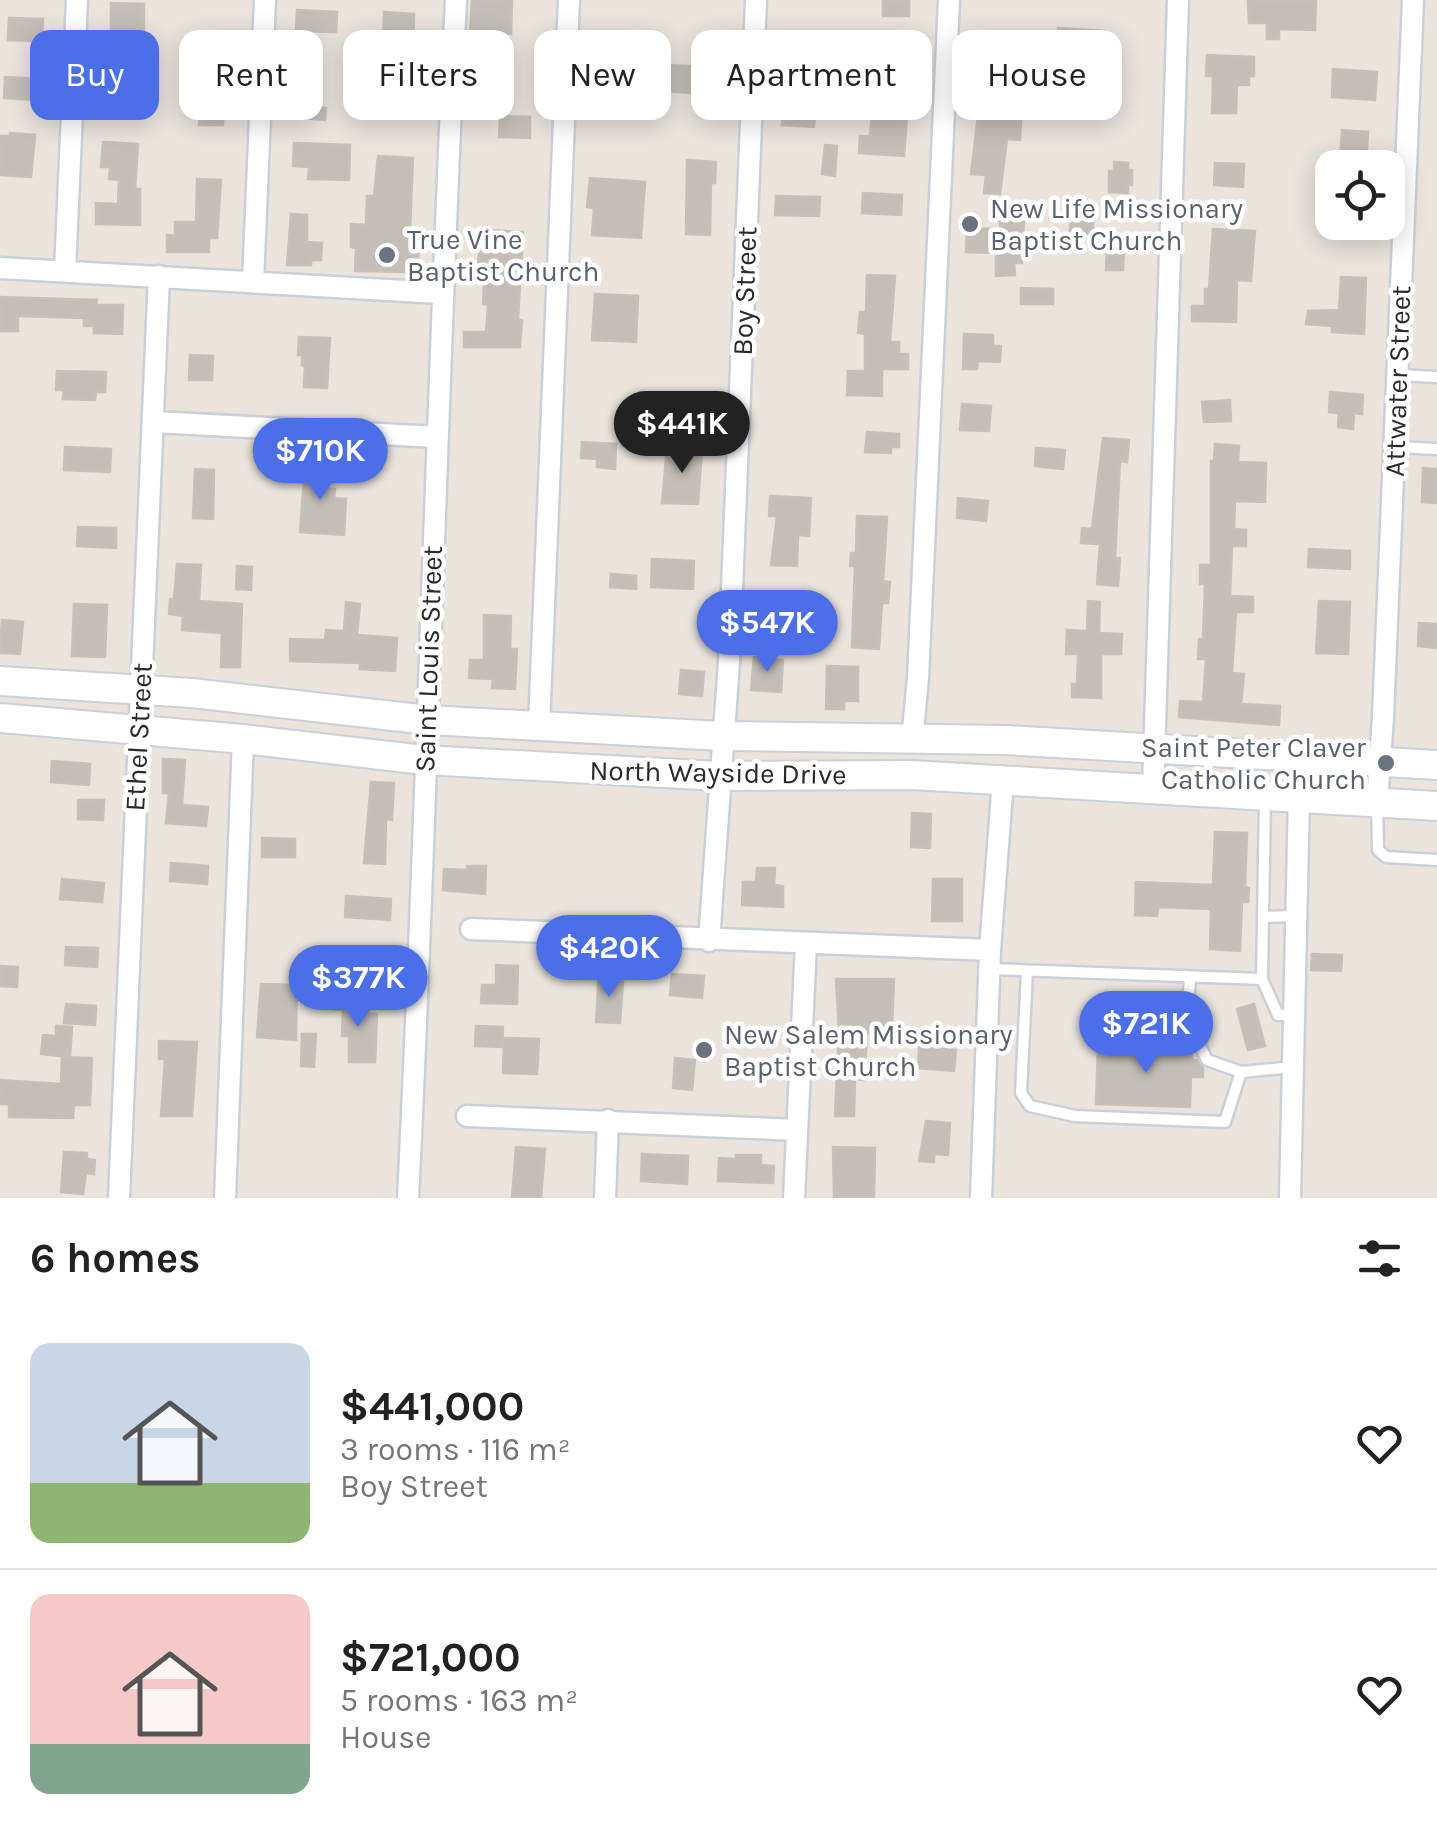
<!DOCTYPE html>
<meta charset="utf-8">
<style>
:root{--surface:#fff;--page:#f6f6f6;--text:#222;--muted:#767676;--line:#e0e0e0;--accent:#4b6fea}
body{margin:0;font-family:Karla,sans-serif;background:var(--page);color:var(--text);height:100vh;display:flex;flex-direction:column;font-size:38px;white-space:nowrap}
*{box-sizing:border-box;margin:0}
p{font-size:32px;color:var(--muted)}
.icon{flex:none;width:55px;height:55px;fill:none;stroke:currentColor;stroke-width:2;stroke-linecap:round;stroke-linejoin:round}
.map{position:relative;height:1198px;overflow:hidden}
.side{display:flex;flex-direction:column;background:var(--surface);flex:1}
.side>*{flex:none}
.guide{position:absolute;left:30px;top:30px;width:1378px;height:90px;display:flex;gap:20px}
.fabs{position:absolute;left:1315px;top:150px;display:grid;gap:20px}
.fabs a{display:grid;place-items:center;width:90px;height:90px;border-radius:20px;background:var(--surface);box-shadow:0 5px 25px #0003;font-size:50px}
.price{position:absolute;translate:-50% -85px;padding:0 22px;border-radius:35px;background:var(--accent);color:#fff;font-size:32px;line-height:65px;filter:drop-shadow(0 2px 5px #0008)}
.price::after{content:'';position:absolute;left:50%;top:60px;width:30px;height:22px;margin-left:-15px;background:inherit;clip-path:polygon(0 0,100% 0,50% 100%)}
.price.current{background:#222;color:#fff}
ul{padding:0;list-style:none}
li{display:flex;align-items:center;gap:30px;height:250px;padding:0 30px}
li+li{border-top:2px solid var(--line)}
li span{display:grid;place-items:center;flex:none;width:280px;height:200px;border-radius:20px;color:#555}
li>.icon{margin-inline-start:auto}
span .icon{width:120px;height:120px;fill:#fffc;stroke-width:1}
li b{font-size:42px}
h2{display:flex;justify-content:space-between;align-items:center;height:120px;padding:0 30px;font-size:42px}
.chip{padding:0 35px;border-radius:20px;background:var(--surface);box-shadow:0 5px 25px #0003;font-size:35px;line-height:90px}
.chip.current{background:var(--accent);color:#fff}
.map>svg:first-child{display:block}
</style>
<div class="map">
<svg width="1437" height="1198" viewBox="0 0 1437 1198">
<rect width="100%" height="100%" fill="#eae4dd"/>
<!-- building -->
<path fill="#c3bfb8" stroke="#c6c0b7" stroke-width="2.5" d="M 472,0 L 512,0 L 511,34 L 470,32 Z
M 883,0 L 909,0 L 909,16 L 883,16 Z
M 1248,0 L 1316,0 L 1315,30 L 1279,29 L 1279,39 L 1267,39 L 1267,23 L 1249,23 Z
M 111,3 L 144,4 L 144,30 L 111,30 Z
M 297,10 L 337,12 L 336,32 L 296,31 Z
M 384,12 L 414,14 L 413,65 L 378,64 L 379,43 L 383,43 Z
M 9,18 L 43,19 L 42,41 L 8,40 Z
M 1058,28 L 1104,31 L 1102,55 L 1079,54 L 1077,81 L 1057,80 Z
M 888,48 L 907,48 L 906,79 L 910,79 L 904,156 L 859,153 L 860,136 L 870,136 L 877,55 L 888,56 Z
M 1207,55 L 1254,57 L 1254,76 L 1249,76 L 1249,85 L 1237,85 L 1236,113 L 1212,113 L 1213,76 L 1206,76 Z
M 667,65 L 706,67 L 704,94 L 666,91 Z
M 1333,69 L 1377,72 L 1375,100 L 1332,97 Z
M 5,77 L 38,79 L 36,100 L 4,98 Z
M 972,83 L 1023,85 L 1020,140 L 1007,139 L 1000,194 L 984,193 L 986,175 L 971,174 L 979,107 L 972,107 Z
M 471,84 L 506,86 L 505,110 L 470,109 Z
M 192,91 L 224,92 L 223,125 L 199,125 L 200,110 L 191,109 Z
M 799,100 L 816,102 L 814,127 L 782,125 L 783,108 L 798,109 Z
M 293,105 L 326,108 L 325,120 L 291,117 Z
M 500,116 L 530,117 L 530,138 L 499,137 Z
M 1342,130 L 1368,132 L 1366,164 L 1340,162 Z
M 10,133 L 35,135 L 31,177 L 0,175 L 0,136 L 10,136 Z
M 103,142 L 138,144 L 135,189 L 140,189 L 140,225 L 96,224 L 96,203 L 118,204 L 119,180 L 109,179 L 110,167 L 101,167 Z
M 294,143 L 350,145 L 349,180 L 308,179 L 309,167 L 293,166 Z
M 825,145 L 837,146 L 835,176 L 822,174 Z
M 378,156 L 413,158 L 410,232 L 419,233 L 418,263 L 410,263 L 409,272 L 355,271 L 356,248 L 351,247 L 351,224 L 366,225 L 367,196 L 374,196 Z
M 687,160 L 716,162 L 715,183 L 711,183 L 710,235 L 686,234 Z
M 1114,162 L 1128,163 L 1128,170 L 1132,170 L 1132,185 L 1128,185 L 1128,193 L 1109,192 L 1109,171 L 1114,171 Z
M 1215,163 L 1244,164 L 1243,187 L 1214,185 Z
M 590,178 L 645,182 L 641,238 L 592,235 L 594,208 L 587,207 Z
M 197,179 L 221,180 L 217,238 L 209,238 L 209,252 L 167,252 L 167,235 L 175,236 L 175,222 L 196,222 Z
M 863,193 L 902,195 L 901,215 L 862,213 Z
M 776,196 L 820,197 L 819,216 L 775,215 Z
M 1070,205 L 1093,205 L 1093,234 L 1070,234 Z
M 291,214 L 307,215 L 307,242 L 322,243 L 321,260 L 311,260 L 311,265 L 287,265 Z
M 1000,221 L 1024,222 L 1022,263 L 1014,263 L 1015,275 L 996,276 L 996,253 L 966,252 L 967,228 L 1000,229 Z
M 1213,229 L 1255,231 L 1251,281 L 1237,280 L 1236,322 L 1192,321 L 1192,306 L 1205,306 L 1205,289 L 1209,289 Z
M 486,230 L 523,232 L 518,320 L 522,320 L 520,347 L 464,347 L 464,332 L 486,332 L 488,305 L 483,304 L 484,282 L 473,282 L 473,268 L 478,268 L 479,247 L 485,248 Z
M 1107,249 L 1124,249 L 1123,270 L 1106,270 Z
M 867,275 L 895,276 L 890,342 L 899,342 L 899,354 L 908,354 L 908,369 L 882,369 L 882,396 L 847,395 L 848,371 L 865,371 L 865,334 L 858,333 L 860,312 L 866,312 Z
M 1341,277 L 1366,278 L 1364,334 L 1332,332 L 1332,326 L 1306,324 L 1308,311 L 1339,310 Z
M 1021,288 L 1053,289 L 1053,304 L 1021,304 Z
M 595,294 L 638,296 L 636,342 L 592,340 Z
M 0,297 L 97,300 L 96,305 L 123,305 L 122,334 L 94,333 L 94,326 L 84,326 L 84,318 L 18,316 L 18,331 L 0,331 Z
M 964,334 L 993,335 L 993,346 L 1001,346 L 1000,362 L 978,361 L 977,369 L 963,369 Z
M 299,337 L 330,338 L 327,388 L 304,387 L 305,366 L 302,365 L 302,355 L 298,355 Z
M 190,355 L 213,356 L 212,380 L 189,380 Z
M 57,371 L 106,372 L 105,392 L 96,392 L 95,400 L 63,399 L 64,390 L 56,390 Z
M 1330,392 L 1363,395 L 1362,414 L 1354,413 L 1353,429 L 1338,427 L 1339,413 L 1329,412 Z
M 1230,400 L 1231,421 L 1204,422 L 1202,402 Z
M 962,404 L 991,406 L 989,431 L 960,430 Z
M 867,432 L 899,434 L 899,447 L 891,447 L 891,453 L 865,452 Z
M 1103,438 L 1129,440 L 1127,462 L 1120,461 L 1115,558 L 1120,558 L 1118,586 L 1097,584 L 1100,544 L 1081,543 L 1082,528 L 1092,529 Z
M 582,442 L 616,444 L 615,469 L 597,467 L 597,459 L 581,458 Z
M 1215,444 L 1239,446 L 1238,462 L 1266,463 L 1265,502 L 1235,501 L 1234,529 L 1246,530 L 1246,546 L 1232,546 L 1230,596 L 1253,597 L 1253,612 L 1236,612 L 1232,673 L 1244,674 L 1241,704 L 1280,706 L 1279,725 L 1179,717 L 1180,701 L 1203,702 L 1206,659 L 1198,659 L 1199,639 L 1203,639 L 1205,584 L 1200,584 L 1200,565 L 1211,565 L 1211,461 L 1214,461 Z
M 65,447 L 111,449 L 110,472 L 64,470 Z
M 667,448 L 702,449 L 698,504 L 662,503 Z
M 1036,448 L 1065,450 L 1063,469 L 1035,466 Z
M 306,454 L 321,455 L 319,488 L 335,489 L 334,498 L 346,499 L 344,535 L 300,532 Z
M 1423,468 L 1437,469 L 1437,503 L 1422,502 Z
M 195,469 L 214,470 L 213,519 L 193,518 Z
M 770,496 L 811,498 L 809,536 L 798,535 L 797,566 L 771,565 L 777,516 L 769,516 Z
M 958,498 L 988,501 L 986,521 L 957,518 Z
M 857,516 L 887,517 L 883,581 L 890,582 L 888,603 L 882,603 L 879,649 L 852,647 L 855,566 L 850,566 L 851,553 L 856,553 Z
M 78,527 L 116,528 L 116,548 L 77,546 Z
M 1309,549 L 1350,551 L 1350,569 L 1308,567 Z
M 652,559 L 694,561 L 693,589 L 651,587 Z
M 177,564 L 201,565 L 199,601 L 242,604 L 240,667 L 221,667 L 222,633 L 182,630 L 183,616 L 169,614 L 170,599 L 174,599 Z
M 237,566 L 252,567 L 251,590 L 236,589 Z
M 611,574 L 636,576 L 636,589 L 610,587 Z
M 1088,601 L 1100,602 L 1099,633 L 1122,634 L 1121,654 L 1101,654 L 1101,698 L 1072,697 L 1072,684 L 1077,684 L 1078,654 L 1066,654 L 1067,630 L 1087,631 Z
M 1319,601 L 1350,602 L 1348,654 L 1316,653 Z
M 346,602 L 360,604 L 357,635 L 397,638 L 395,671 L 360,669 L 360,663 L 290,661 L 290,639 L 325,640 L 326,630 L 344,631 Z
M 74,604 L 107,605 L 105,657 L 72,656 Z
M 484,615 L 511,616 L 510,649 L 517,649 L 515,689 L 492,688 L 493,679 L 469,678 L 470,660 L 484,660 Z
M 2,620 L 23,622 L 20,654 L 0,653 Z
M 1419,623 L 1437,624 L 1437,648 L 1418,646 Z
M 754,657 L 783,660 L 781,692 L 751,690 Z
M 827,666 L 858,667 L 858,701 L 844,701 L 844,709 L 826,709 Z
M 681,670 L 704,672 L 702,696 L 679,694 Z
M 163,759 L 185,760 L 182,805 L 208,807 L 206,826 L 166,823 L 169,793 L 163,793 Z
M 52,761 L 90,764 L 89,785 L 51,782 Z
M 371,782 L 394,783 L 392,820 L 386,819 L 385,864 L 364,863 Z
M 78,800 L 104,800 L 103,820 L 78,819 Z
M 912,813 L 931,814 L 930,848 L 911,847 Z
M 1215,832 L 1247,833 L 1245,887 L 1249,888 L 1248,902 L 1242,902 L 1240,951 L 1210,949 L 1211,909 L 1158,907 L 1157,916 L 1135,915 L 1136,882 L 1213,885 Z
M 262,838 L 295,839 L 295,857 L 262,857 Z
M 171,863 L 208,866 L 207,884 L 170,881 Z
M 467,866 L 486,866 L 485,894 L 443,890 L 444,869 L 467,870 Z
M 757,868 L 775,868 L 774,885 L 783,886 L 783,907 L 742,905 L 743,882 L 756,882 Z
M 62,879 L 104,883 L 102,902 L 60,899 Z
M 933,879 L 962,879 L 962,921 L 932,921 Z
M 346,896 L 391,899 L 390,920 L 345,917 Z
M 66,947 L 98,948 L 97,967 L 65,965 Z
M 1312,954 L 1342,955 L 1341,971 L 1311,970 Z
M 352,962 L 382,964 L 380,981 L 351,979 Z
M 496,965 L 518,966 L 517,1004 L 481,1003 L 482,985 L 496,985 Z
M 0,966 L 18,967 L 17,987 L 0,986 Z
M 599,973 L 612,974 L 612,981 L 623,982 L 620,1023 L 596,1022 Z
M 672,974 L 704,976 L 702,998 L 670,995 Z
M 836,979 L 894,979 L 892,1027 L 868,1025 L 864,1080 L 855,1079 L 854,1116 L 835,1116 L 839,1031 Z
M 261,984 L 297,985 L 296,1040 L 257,1037 Z
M 333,995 L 356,997 L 355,1013 L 377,1014 L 375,1062 L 349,1062 L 349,1036 L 342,1036 L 343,1010 L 332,1009 Z
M 66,1004 L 96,1006 L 95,1025 L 64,1023 Z
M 1254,1004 L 1265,1046 L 1248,1050 L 1237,1009 Z
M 56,1026 L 72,1027 L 70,1057 L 41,1054 L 43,1035 L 56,1036 Z
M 476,1026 L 503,1027 L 502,1047 L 475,1046 Z
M 302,1034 L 316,1034 L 314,1067 L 301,1066 Z
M 504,1038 L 539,1039 L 537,1074 L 503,1073 Z
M 159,1041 L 197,1042 L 192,1116 L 161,1116 L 165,1059 L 159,1059 Z
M 1098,1046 L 1192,1049 L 1192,1060 L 1197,1060 L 1203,1068 L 1203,1077 L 1191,1077 L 1190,1107 L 1096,1104 Z
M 919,1047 L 956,1050 L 954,1071 L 918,1068 Z
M 62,1057 L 92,1058 L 90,1105 L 74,1105 L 73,1118 L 9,1117 L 9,1104 L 0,1104 L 0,1080 L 61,1084 Z
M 675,1058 L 695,1060 L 692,1090 L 673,1088 Z
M 926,1121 L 950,1123 L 948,1155 L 934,1154 L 934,1162 L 919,1161 Z
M 516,1147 L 545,1149 L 541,1198 L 512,1198 Z
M 833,1147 L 875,1148 L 874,1198 L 834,1198 Z
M 64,1152 L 87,1153 L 87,1159 L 95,1160 L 94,1174 L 86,1173 L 83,1194 L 61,1192 Z
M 642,1154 L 688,1156 L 687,1184 L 641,1181 Z
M 736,1155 L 761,1155 L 761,1165 L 774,1166 L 773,1183 L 718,1181 L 719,1158 L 736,1159 Z"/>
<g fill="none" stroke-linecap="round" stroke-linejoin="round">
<!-- service casing -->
<g stroke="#cbcfda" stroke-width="15">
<path id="service" d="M 1398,375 L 1437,377
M 1395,447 L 1437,449
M 1377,803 L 1378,850 L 1386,857 L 1437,860
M 1263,917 L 1297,916
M 990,969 L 1262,979 L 1265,798
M 1027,971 L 1021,1093 L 1030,1106 L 1075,1116 L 1225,1122 L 1241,1072 L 1293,1067
M 1190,977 L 1187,1020 L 1207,1060 L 1241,1072
M 1262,979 L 1278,1015 L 1295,1015"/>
</g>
<!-- minor casing -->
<g stroke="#cbcfda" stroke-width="25">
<path id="minor" d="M 0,268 L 441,293
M 65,271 L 77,0
M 253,282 L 265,0
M 155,422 L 436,437
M 539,726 L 569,0
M 912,741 L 918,678 L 949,0
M 1153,789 L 1178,0
M 1377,802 L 1383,717 L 1413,0
M 471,929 L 990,950
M 709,941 L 729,662 L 756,0
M 467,1116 L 797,1130
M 119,1198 L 159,276
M 225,1198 L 243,739
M 408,1198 C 428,799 436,399 456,0
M 605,1198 L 608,1120
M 794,1198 L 806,943
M 981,1198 L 990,950 L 1003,780
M 1290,1198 L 1299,797"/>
</g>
<!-- secondary casing -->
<g stroke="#cbcfda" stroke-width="32">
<path id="secondary" d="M 0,681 L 192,693 L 428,720 L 722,736 L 1005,740 L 1437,765
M 0,718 L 243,739 L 424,760 L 719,776 L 912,775 L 1437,806"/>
</g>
<!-- service -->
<use href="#service" stroke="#fff" stroke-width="10"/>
<!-- minor -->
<use href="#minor" stroke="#fff" stroke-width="20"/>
<!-- secondary -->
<use href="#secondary" stroke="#fff" stroke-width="28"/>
</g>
<!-- markers -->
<g fill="#6b7280" stroke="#fff" stroke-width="4">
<circle cx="970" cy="224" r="10"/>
<circle cx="387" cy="255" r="10"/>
<circle cx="1386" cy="763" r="10"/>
<circle cx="704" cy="1050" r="10"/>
</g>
<g text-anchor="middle" stroke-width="9" stroke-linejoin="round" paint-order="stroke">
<!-- worship labels -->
<g font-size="28" fill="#5b616d" stroke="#fff" text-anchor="start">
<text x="990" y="218">New Life Missionary<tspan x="990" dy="32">Baptist Church</tspan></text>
<text x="407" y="249">True Vine<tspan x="407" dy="32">Baptist Church</tspan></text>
<text x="1366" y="757" text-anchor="end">Saint Peter Claver<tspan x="1366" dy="32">Catholic Church</tspan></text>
<text x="724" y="1044">New Salem Missionary<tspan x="724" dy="32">Baptist Church</tspan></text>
</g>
<!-- street labels -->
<g font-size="28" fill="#2a2a2a" stroke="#fff">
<text transform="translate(744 291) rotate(-88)" y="10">Boy Street</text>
<text transform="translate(1397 381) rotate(-88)" y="10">Attwater Street</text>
<text transform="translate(428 659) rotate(-88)" y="10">Saint Louis Street</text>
<text transform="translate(138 737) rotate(-87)" y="10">Ethel Street</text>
<text transform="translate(718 772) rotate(1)" y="10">North Wayside Drive</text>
</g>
</g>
</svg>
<div class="fabs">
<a><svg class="icon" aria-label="locate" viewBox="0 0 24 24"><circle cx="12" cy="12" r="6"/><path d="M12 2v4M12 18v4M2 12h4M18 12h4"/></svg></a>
</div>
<b class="price current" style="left:682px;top:476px">$441K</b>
<b class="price" style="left:320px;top:503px">$710K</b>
<b class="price" style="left:767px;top:675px">$547K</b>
<b class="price" style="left:609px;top:1000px">$420K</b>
<b class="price" style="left:358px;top:1030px">$377K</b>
<b class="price" style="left:1146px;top:1076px">$721K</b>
<div class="guide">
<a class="chip current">Buy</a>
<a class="chip">Rent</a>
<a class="chip">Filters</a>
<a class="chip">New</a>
<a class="chip">Apartment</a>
<a class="chip">House</a>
</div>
</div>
<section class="side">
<h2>6 homes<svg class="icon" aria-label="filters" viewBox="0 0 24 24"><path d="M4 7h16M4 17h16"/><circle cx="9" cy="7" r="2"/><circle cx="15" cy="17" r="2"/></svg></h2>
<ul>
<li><span style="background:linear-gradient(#c9d6e8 70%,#8fb573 0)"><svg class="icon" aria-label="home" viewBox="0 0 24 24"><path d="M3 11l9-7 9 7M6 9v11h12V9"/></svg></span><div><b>$441,000</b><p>3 rooms · 116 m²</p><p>Boy Street</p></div><svg class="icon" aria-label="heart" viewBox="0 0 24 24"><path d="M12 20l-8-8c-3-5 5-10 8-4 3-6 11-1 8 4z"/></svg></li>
<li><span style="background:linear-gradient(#f6c9c9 75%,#7fa58c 0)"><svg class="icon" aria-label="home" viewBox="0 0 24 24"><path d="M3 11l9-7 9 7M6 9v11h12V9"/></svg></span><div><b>$721,000</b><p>5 rooms · 163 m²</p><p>House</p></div><svg class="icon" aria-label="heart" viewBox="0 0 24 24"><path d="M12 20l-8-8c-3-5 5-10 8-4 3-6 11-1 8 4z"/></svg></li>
</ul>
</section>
